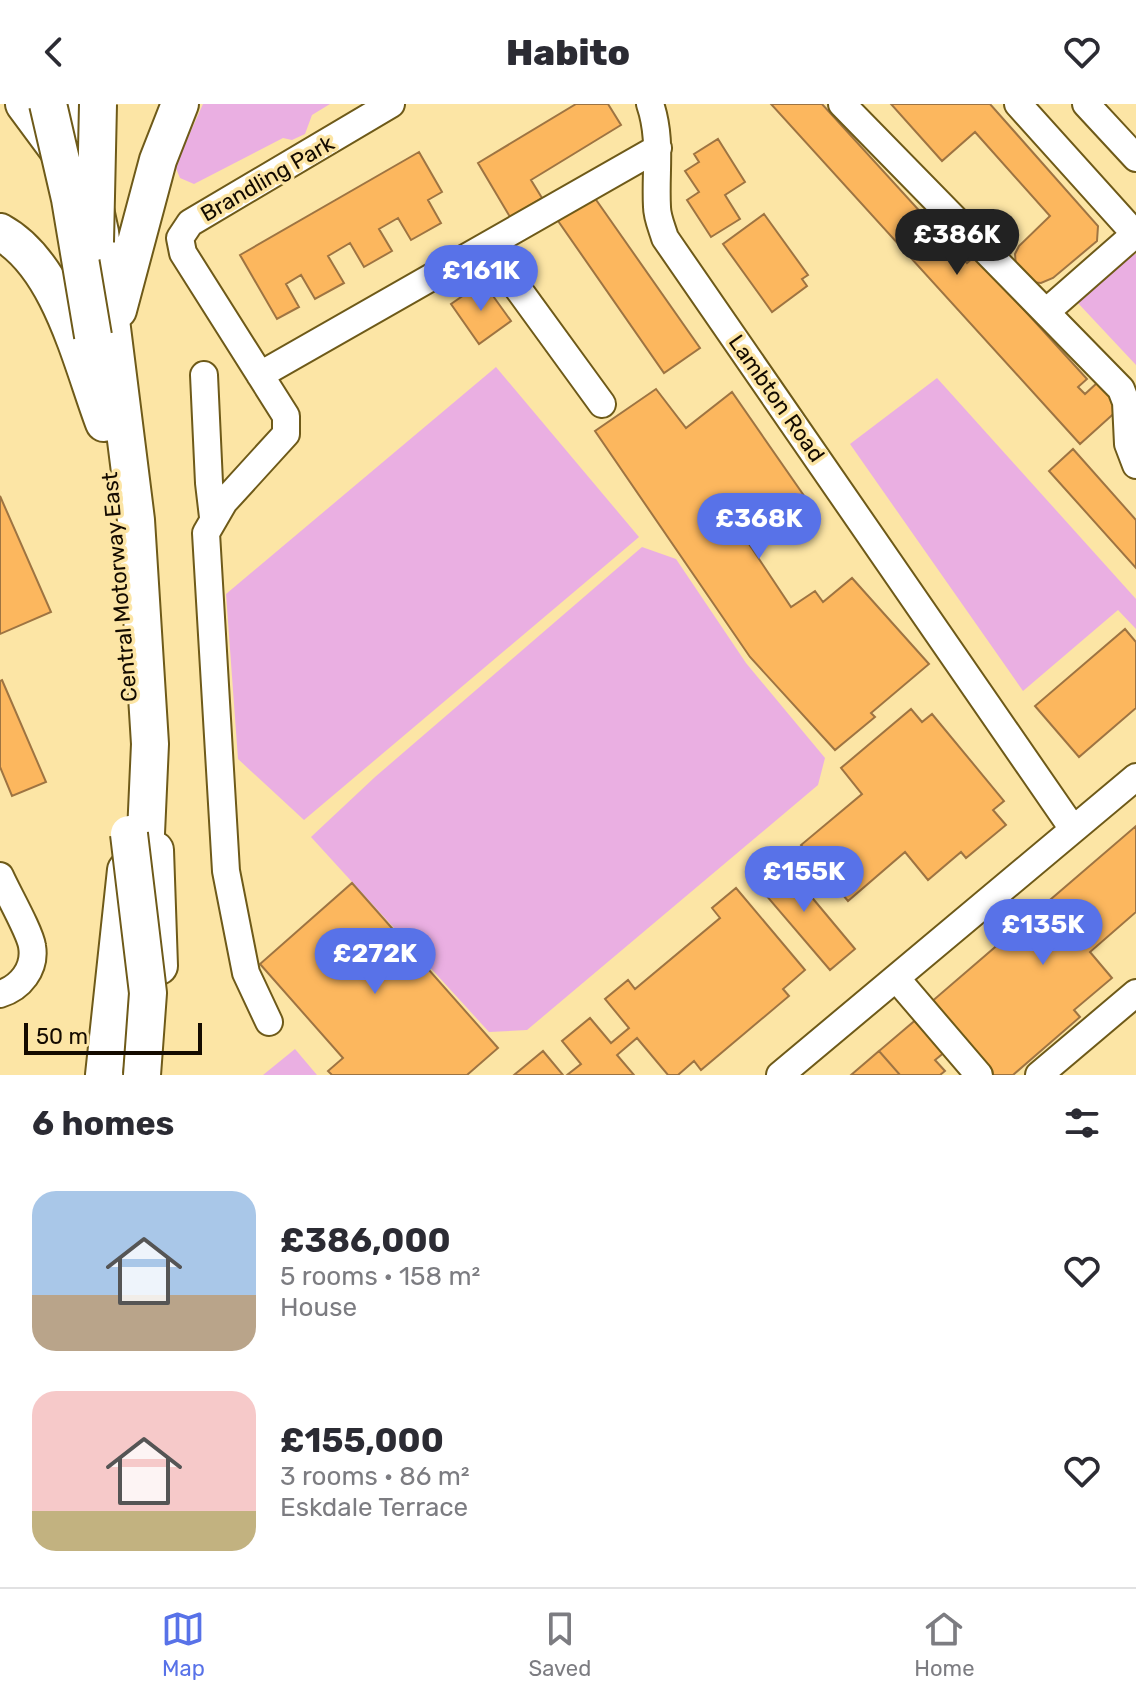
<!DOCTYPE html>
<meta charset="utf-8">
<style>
:root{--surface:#fff;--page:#f7f7f7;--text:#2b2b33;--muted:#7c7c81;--line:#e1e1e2;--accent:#5872e8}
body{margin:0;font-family:Rubik,sans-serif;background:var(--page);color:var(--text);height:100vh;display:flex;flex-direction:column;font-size:30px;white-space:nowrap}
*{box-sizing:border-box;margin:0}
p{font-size:26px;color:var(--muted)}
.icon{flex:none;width:44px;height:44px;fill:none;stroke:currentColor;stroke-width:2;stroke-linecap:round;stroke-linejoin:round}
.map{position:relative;height:971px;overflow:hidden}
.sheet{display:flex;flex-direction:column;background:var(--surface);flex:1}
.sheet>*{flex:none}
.scale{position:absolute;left:24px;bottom:20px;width:178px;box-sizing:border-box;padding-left:8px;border:4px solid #140b00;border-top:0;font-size:22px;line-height:28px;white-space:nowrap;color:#140b00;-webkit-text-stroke:6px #fce5a5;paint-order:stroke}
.price{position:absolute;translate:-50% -68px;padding:0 18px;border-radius:28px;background:var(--accent);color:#fff;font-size:26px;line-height:52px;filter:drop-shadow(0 2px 4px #0008)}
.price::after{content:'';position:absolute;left:50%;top:48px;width:24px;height:18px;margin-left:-12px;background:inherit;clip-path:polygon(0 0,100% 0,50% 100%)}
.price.current{background:#222;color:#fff}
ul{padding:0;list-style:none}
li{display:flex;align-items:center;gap:24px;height:200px;padding:0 32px}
li span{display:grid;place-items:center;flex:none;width:224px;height:160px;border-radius:24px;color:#555}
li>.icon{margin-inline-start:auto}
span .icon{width:96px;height:96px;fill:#fffc;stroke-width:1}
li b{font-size:34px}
h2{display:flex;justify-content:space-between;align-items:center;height:96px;padding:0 32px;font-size:34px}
header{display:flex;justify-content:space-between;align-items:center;height:104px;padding:0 32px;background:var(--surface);font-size:36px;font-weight:800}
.menu{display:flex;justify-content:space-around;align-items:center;height:112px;border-top:2px solid var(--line);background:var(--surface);font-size:22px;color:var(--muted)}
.menu a{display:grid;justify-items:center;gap:4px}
.menu .current{color:var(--accent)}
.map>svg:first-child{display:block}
</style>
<header><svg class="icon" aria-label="back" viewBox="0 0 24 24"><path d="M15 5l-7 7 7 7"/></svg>Habito<svg class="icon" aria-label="heart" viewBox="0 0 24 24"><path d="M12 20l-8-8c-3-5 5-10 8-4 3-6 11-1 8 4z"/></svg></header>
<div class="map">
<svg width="1136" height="971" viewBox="0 0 1136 971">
<rect width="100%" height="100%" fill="#fce5a5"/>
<!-- green -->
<path fill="#eaafe2" d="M 203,0 L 330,0 L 312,11 L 305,30 L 292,36 L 283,34 L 194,80 L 180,74 L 175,62 Z
M 1136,150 L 1136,261 L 1077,198 L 1126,152 Z
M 496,263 L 639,433 L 304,716 L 238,655 L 226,490 Z
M 937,274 L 1136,495 L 1136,525 L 1118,506 L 1023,587 L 850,340 Z
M 642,443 L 676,455 L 746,559 L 825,654 L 818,681 L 527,926 L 489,928 L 311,733 L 375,673 Z
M 295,945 L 317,971 L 263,971 Z"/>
<!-- building -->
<path fill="#fcb75e" stroke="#9e7442" stroke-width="2" d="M 576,0 L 608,0 L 621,21 L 531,76 L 542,94 L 510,113 L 478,59 Z
M 771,0 L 822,0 L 967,159 L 975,152 L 1087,275 L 1078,283 L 1085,290 L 1097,279 L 1120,304 L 1080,340 Z
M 891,0 L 990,0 L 1098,122 L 1097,137 L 1053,174 L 1041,179 L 1031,178 L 1016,163 L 1015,150 L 1019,142 L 1050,112 L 975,28 L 942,57 Z
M 718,35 L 745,78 L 725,91 L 740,115 L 711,133 L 687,96 L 699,88 L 685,67 L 699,58 L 694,50 Z
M 419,48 L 442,88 L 428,96 L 441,119 L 411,136 L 398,114 L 379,125 L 392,147 L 364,163 L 350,139 L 328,152 L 344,179 L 315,195 L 301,171 L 286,180 L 299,203 L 277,215 L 240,151 Z
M 592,90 L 700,244 L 664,269 L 556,114 Z
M 764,110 L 808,171 L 802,175 L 807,182 L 772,208 L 723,140 Z
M 483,178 L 511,217 L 479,240 L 451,200 Z
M 656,285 L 686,324 L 732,288 L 807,396 L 747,437 L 791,503 L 815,487 L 823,498 L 852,474 L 929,560 L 871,609 L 875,613 L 835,646 L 750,553 L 595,327 Z
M 1073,345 L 1136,416 L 1136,464 L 1049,367 Z
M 0,392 L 51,508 L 0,530 Z
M 1125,525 L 1136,538 L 1136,604 L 1079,653 L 1035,602 Z
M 2,576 L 46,678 L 12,692 L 0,663 L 0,577 Z
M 911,605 L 922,618 L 932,610 L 1004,697 L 993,706 L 1006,721 L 966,754 L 961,748 L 928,776 L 905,748 L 848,797 L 801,741 L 862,690 L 841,664 Z
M 1136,722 L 1136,808 L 1090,848 L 1112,874 L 1074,906 L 1080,913 L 1013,971 L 991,971 L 930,899 Z
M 779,754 L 855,845 L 830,866 L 753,776 Z
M 352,779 L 498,944 L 467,971 L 332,971 L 328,967 L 343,954 L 260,860 Z
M 736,784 L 805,866 L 783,885 L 789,892 L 701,966 L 694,957 L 678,971 L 668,971 L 637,934 L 617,951 L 634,971 L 567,971 L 581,960 L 562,937 L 590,914 L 611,939 L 629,924 L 605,895 L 628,876 L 635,885 L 720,814 L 712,804 Z
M 918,914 L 946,947 L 935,956 L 945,967 L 940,971 L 900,971 L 879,947 Z
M 543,947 L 563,971 L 514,971 Z
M 879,947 L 900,971 L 851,971 Z"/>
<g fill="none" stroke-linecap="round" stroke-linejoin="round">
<!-- minor casing -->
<g stroke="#6e5a19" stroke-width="30">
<path id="minor" d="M 650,0 C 662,35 655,67 657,103 C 657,113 662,124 665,134 L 1073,725
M 842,0 L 1121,285 L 1126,298 L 1128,340 L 1136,361
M 1018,0 L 1136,131
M 1086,0 L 1136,54
M 487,142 L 602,300
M 1046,208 L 1135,130
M 204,271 L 209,379 L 213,413
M 260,271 L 658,44
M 0,772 C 7,788 30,828 32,842 C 36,865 20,884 0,890
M 896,874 L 979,971
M 269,918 L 246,869 L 226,767 L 206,429 L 224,398 L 286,330 L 286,312 L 183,149 L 180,134 L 190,119 L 391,0
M 780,971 L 1136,673
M 1039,971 L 1136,889"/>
</g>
<!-- highway casing -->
<g stroke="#6e5a19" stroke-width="40">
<path id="highway" d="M 24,0 L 61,50
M 72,0 L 100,128 L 136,416 L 150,640 L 144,774
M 0,128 C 60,161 81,258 104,319
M 118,206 L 158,56 L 180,0
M 155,746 L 159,862
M 104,971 L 126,766"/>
</g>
<!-- minor -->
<use href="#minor" stroke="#fff" stroke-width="26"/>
<!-- highway -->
<use href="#highway" stroke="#fff" stroke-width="36"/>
<!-- highway-bridge casing -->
<g stroke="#6e5a19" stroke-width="40" stroke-linecap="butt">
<path id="highway-bridge" d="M 48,0 L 70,95 L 93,232
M 95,138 L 98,0
M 129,730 L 148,889 L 142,971"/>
</g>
<!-- highway-bridge -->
<use href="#highway-bridge" stroke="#fff" stroke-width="36"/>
</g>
<g text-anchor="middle" stroke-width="7" stroke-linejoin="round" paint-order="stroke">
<!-- street labels -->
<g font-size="22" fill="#140b00" stroke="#fce5a5">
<text transform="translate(267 74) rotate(-30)" y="8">Brandling Park</text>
<text transform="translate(777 294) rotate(55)" y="8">Lambton Road</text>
<text transform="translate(119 483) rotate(-95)" y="8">Central Motorway East</text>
</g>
</g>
</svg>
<div class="scale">50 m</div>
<b class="price current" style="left:957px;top:173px">£386K</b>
<b class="price" style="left:481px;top:209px">£161K</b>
<b class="price" style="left:759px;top:457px">£368K</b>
<b class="price" style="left:804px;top:810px">£155K</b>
<b class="price" style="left:1043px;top:863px">£135K</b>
<b class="price" style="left:375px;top:892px">£272K</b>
</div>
<section class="sheet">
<h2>6 homes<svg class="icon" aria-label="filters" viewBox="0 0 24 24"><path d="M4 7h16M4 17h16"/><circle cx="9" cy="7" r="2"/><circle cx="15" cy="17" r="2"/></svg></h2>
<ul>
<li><span style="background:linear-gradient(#a9c7e8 65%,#b9a48a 0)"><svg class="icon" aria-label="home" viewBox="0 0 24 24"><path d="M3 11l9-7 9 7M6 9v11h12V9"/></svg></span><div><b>£386,000</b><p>5 rooms · 158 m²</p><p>House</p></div><svg class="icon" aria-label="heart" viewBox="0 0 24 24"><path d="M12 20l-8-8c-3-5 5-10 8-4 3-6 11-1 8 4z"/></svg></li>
<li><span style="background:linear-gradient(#f6c9c9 75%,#c2b280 0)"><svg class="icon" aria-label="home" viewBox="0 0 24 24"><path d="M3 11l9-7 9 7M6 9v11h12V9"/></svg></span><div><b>£155,000</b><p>3 rooms · 86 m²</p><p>Eskdale Terrace</p></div><svg class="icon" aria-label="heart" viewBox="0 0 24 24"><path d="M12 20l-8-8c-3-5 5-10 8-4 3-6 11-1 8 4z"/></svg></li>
</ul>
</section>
<nav class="menu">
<a class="current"><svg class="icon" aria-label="map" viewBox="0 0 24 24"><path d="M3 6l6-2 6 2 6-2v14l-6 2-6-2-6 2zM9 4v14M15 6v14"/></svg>Map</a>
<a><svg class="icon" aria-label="saved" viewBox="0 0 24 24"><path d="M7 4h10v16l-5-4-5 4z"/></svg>Saved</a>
<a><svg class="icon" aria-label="home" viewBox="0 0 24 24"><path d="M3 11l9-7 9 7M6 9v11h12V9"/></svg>Home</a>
</nav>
